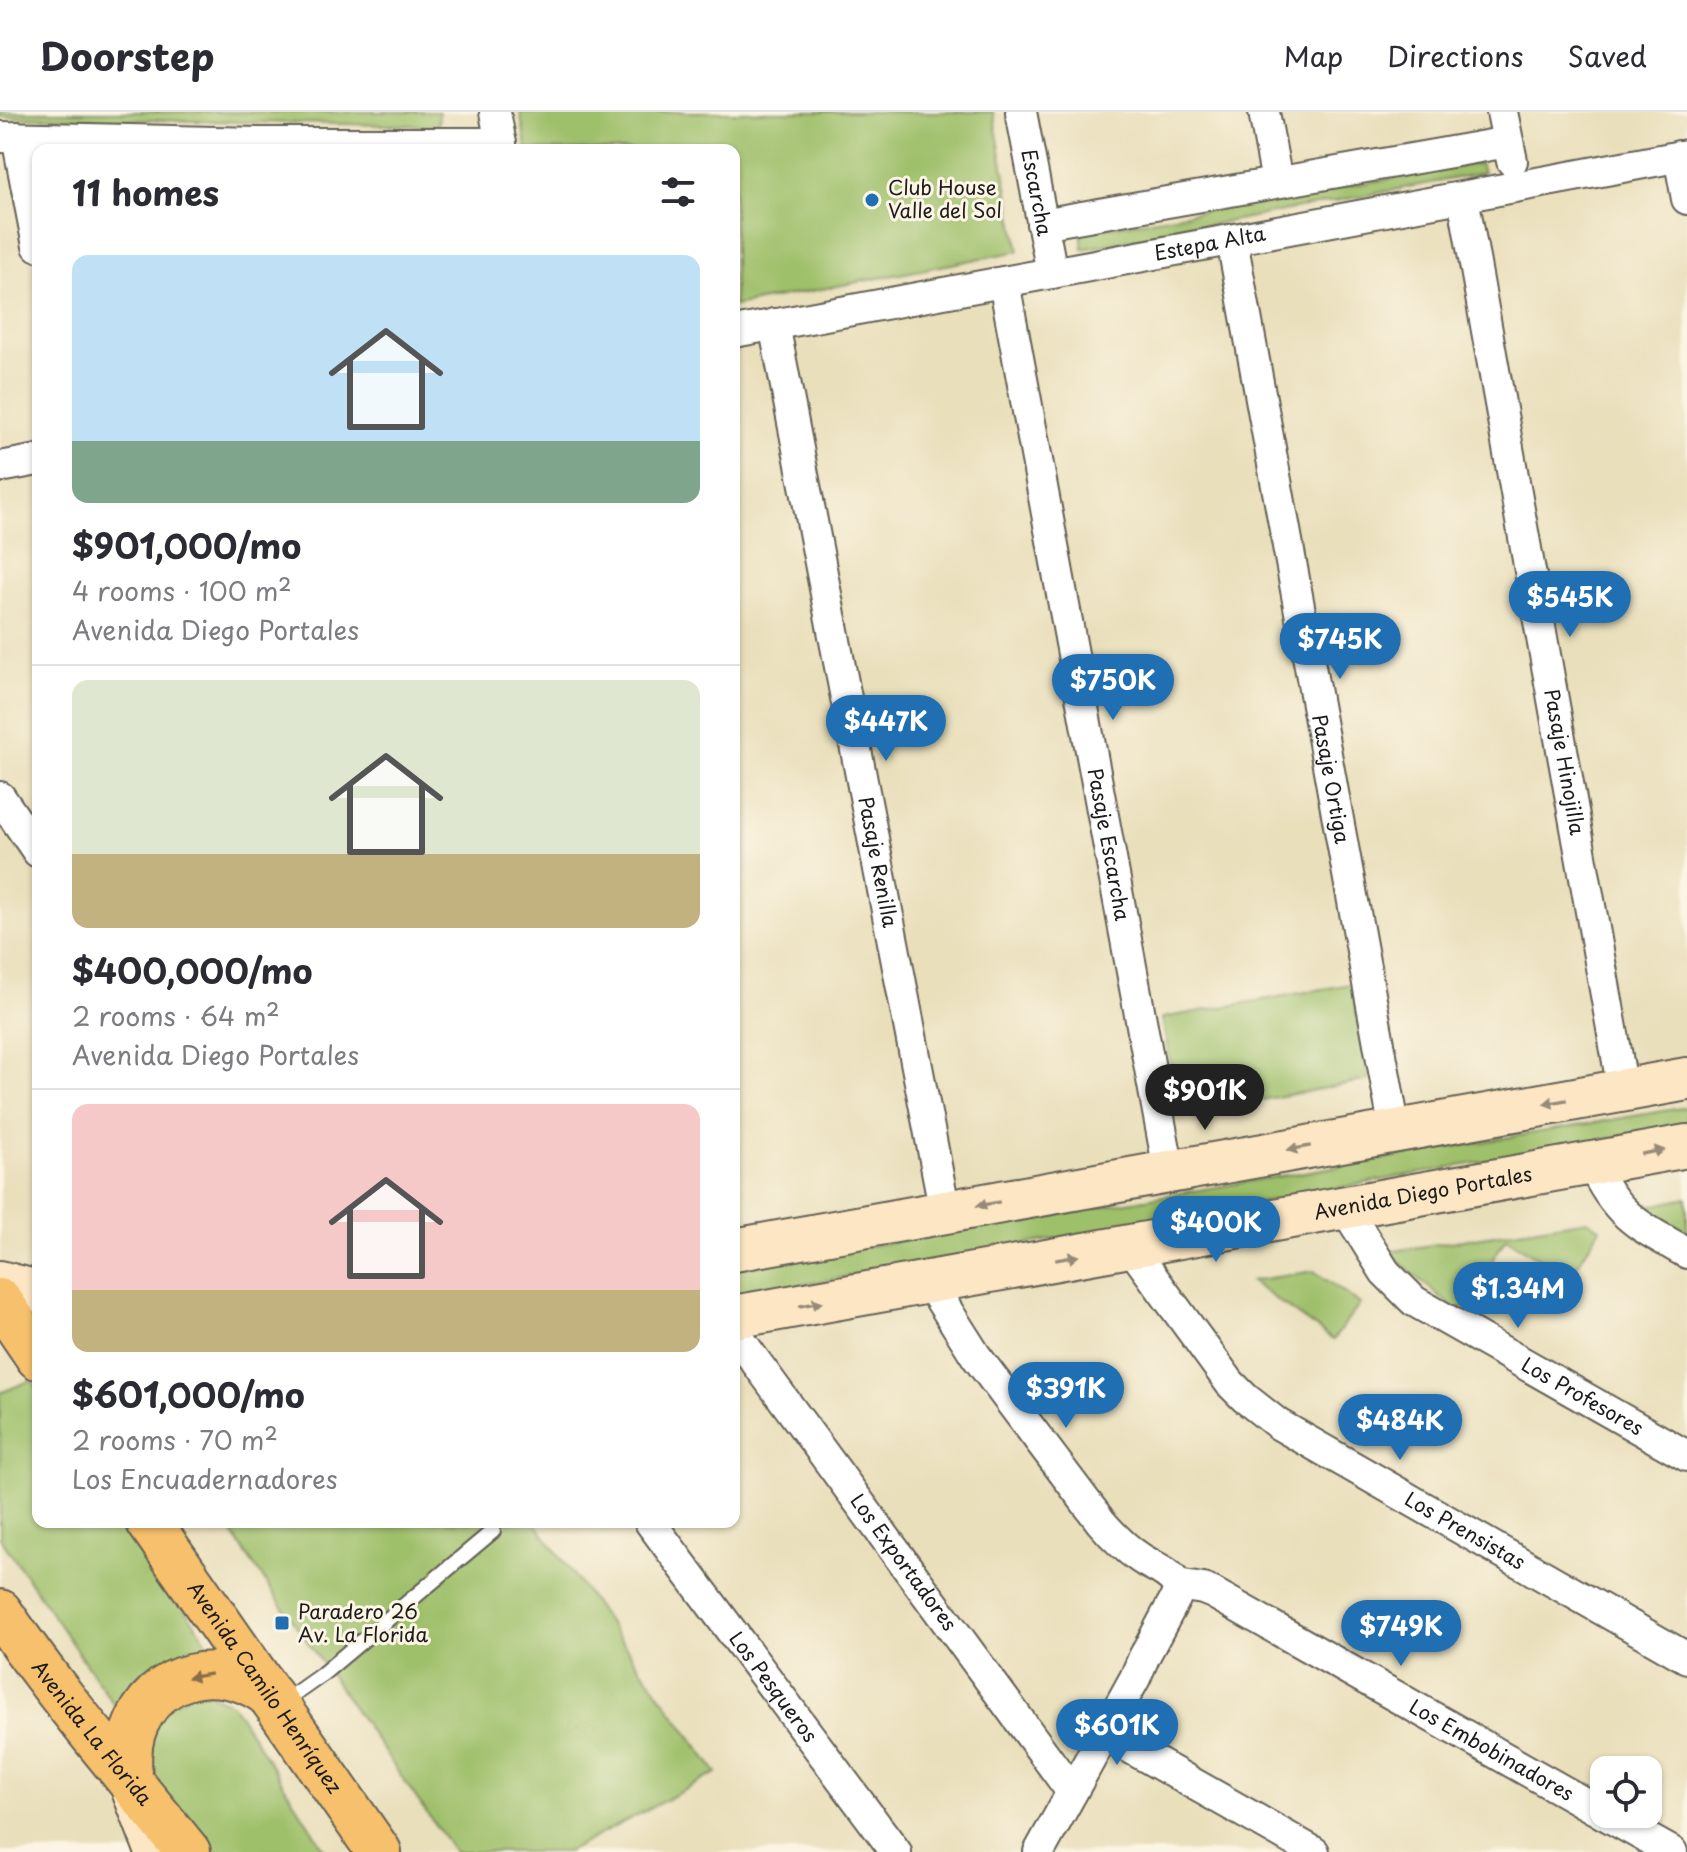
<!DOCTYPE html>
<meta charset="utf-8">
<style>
:root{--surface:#fff;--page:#f2f2f3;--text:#2b2b33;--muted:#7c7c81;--line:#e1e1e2;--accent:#1f6fb2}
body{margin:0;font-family:"Playpen Sans",sans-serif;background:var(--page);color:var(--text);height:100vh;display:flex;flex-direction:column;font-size:30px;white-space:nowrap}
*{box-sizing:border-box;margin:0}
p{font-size:26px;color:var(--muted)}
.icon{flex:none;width:44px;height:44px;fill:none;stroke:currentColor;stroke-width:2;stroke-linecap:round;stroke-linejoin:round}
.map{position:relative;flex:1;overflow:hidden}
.panel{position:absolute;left:32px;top:32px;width:708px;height:1384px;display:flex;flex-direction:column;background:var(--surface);border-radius:16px;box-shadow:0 2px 6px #0004}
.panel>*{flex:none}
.buttons{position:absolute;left:1590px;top:1644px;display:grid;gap:16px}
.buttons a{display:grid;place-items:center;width:72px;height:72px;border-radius:16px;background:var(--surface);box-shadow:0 2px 6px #0004;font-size:40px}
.price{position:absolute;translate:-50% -68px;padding:0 18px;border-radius:28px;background:var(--accent);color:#fff;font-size:26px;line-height:52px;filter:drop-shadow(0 2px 4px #0008)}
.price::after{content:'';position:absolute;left:50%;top:48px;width:24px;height:18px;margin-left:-12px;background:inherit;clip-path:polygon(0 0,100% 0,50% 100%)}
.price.current{background:#222;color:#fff}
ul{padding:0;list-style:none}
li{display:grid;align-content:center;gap:16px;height:424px;padding:0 40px}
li+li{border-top:2px solid var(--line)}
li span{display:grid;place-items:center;height:248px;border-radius:16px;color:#555}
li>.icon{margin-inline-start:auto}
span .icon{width:144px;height:144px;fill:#fffc;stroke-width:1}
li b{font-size:34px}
h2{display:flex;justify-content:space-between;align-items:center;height:96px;padding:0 40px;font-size:34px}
header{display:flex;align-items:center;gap:48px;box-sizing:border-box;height:112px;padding:0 40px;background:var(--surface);border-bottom:2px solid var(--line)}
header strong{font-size:38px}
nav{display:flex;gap:44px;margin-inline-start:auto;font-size:28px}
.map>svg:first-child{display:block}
</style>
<header>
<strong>Doorstep</strong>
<nav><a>Map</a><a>Directions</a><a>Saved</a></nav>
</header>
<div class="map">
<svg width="1687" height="1740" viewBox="0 0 1687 1740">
<rect width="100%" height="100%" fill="#fcf5e5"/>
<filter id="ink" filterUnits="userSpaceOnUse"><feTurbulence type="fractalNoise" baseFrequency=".0125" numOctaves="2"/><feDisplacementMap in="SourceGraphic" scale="16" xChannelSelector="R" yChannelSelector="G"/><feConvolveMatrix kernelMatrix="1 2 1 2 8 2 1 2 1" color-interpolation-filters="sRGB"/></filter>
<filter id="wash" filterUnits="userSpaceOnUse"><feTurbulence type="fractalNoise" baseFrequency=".006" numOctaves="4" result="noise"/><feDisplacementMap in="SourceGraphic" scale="32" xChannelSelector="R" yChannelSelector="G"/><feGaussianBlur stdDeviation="1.8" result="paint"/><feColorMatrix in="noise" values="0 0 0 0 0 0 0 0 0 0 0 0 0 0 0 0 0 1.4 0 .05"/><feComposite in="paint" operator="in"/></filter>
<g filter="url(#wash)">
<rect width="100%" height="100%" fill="#e9dfbb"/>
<!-- green -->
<path fill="#9fc06a" stroke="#5e6e43" stroke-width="2" d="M 0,0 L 439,0 L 438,14 L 0,5 Z
M 520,0 L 993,0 L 1019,139 L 734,194 L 734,38 L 527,38 Z
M 1480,51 L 1483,61 L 1083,137 L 1081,120 Z
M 1351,872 L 1369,968 L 1180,1003 L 1162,906 Z
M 1687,995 L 1687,1013 L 734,1185 L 734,1157 Z
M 1687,1086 L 1687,1121 L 1646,1095 Z
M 1587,1108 L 1600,1116 L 1570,1166 L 1506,1126 L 1459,1201 L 1388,1140 Z
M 1314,1159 L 1360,1192 L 1333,1228 L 1250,1169 Z
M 32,1268 L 38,1277 L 38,1410 L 127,1410 L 213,1539 L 177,1541 L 133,1567 L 118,1599 L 0,1426 L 0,1281 Z
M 224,1410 L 535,1410 L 717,1661 L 567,1740 L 454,1740 Z
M 200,1577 L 233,1593 L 326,1740 L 209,1740 L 142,1663 L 151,1602 Z"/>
</g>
<g filter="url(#ink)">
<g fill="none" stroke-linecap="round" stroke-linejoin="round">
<!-- lane casing -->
<g stroke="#646054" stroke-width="18">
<path id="lane" d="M 282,1591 L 320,1564 L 493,1419"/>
</g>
<!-- street casing -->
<g stroke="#646054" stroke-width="34">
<g id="street">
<path d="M 495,0 L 502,38"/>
<path id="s1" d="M 1021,0 L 1052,161"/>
<path d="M 1264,0 L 1277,70"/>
<path d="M 1502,0 L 1512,49"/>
<path d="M 0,25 L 258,31 L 501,31"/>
<path d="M 17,25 L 38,134"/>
<path d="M 1679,44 L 1687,87"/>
<path id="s2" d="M 1463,85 L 1623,978"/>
<path d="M 1042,112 L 1508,30"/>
<path id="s3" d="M 1232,128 L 1395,1019"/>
<path id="s4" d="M 1004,170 L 1169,1059"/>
<path id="s5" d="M 774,212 L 945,1100"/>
<path id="s6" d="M 734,220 L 1687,43"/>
<path d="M 0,355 L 38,348"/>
<path d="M 0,685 L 38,740"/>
<path d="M 1592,1051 C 1616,1104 1639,1114 1687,1141"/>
<path id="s7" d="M 1345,1096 L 1385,1160 L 1414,1189 L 1687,1344"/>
<path id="s8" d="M 1130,1134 L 1230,1271 L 1245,1286 L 1278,1312 L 1687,1546"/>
<path id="s9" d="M 929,1170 L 976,1244 L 1101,1410 C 1113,1424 1125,1436 1140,1446 C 1153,1455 1170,1459 1177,1473 L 1203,1477 L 1213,1481 L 1604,1702"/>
<path id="s10" d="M 734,1220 L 1072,1680"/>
<path id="s11" d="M 650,1410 L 896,1740"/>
<path d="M 1104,1621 L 1314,1740"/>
<path d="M 1604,1702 L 1672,1740"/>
<path d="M 1039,1740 L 1135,1566 L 1144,1545 L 1175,1487 L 1178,1480 L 1177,1473"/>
</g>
</g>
<!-- secondary casing -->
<g stroke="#646054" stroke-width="46">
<g id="secondary">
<path d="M 734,1138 L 1687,967"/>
<path d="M 0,1170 L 38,1180"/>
<path id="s12" d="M 734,1205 L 1687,1034"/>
<path d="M 133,1678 L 157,1740"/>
</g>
</g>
<!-- primary casing -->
<g stroke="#646054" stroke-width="48">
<g id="primary">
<path d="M 0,1189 L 38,1245"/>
<path id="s13" d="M 149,1410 L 379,1740"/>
<path id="s14" d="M 0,1500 C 57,1584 124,1661 188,1740"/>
<path d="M 130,1669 C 129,1652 128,1636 133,1620 C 154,1558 222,1546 271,1584"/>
</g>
</g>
<!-- lane -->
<use href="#lane" stroke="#fff" stroke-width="14"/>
<!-- street -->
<use href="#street" stroke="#fff" stroke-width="30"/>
<!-- secondary -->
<use href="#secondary" stroke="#fce6c4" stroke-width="42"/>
<!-- primary -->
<use href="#primary" stroke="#f7c06c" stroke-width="44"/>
</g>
<!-- one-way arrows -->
<defs><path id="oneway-solid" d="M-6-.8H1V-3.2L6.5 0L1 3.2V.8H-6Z" transform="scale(2)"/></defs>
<g fill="#978b78">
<use href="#oneway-solid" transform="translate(1555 990) rotate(170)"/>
<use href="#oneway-solid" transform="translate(1299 1036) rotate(170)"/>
<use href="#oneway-solid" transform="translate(1653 1040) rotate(-10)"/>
<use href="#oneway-solid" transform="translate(988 1092) rotate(170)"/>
<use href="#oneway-solid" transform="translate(1067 1146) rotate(-10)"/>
<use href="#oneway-solid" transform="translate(811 1192) rotate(-10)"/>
</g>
<use fill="#8a6e44" href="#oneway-solid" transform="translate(199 1564) rotate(170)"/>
</g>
<!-- markers -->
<g fill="#1f6fb2" stroke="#fcf5e5" stroke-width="3">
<circle cx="872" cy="88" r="8"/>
<rect x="274" y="1503" width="16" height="16" rx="4"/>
</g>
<g text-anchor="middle" stroke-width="6" stroke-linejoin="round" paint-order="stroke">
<!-- poi labels -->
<g font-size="20" fill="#1c1c1c" stroke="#fcf5e5" text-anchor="start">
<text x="888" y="83">Club House<tspan x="888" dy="23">Valle del Sol</tspan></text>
<text x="298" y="1507">Paradero 26<tspan x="298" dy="23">Av. La Florida</tspan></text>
</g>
<!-- street labels -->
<g font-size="20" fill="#1c1c1c" stroke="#fcf5e5">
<text dy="7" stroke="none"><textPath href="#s1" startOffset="82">Escarcha</textPath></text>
<text dy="7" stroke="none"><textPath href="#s6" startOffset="484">Estepa Alta</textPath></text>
<text dy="7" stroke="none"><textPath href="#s2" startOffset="574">Pasaje Hinojilla</textPath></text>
<text dy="7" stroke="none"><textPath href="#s3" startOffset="548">Pasaje Ortiga</textPath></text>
<text dy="7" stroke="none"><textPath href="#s4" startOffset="572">Pasaje Escarcha</textPath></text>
<text dy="7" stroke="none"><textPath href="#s5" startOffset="548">Pasaje Renilla</textPath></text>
<text dy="7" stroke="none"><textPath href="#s12" startOffset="700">Avenida Diego Portales</textPath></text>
<text dy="7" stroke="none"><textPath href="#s7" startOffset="310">Los Profesores</textPath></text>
<text dy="7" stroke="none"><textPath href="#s8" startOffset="448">Los Prensistas</textPath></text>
<text dy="7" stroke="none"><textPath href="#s10" startOffset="286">Los Exportadores</textPath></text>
<text dy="7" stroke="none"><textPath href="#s13" startOffset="202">Avenida Camilo Henríquez</textPath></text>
<text dy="7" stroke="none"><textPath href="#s11" startOffset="206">Los Pesqueros</textPath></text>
<text dy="7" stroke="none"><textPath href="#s14" startOffset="152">Avenida La Florida</textPath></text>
<text dy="7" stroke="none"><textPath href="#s9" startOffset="752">Los Embobinadores</textPath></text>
</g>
</g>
</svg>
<div class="buttons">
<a><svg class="icon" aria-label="locate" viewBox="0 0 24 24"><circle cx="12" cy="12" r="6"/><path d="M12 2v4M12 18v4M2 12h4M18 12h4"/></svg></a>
</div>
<b class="price" style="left:1570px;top:527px">$545K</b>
<b class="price" style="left:1340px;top:569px">$745K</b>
<b class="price" style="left:1113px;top:610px">$750K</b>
<b class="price" style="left:886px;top:651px">$447K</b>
<b class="price current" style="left:1205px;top:1020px">$901K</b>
<b class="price" style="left:1216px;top:1152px">$400K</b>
<b class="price" style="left:1518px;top:1218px">$1.34M</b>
<b class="price" style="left:1066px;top:1318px">$391K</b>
<b class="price" style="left:1400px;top:1350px">$484K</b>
<b class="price" style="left:1401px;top:1556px">$749K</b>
<b class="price" style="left:1117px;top:1655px">$601K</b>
<section class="panel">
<h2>11 homes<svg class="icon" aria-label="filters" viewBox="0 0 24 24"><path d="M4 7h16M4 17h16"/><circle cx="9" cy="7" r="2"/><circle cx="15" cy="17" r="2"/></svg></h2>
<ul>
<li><span style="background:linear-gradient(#bfe0f5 75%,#7fa58c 0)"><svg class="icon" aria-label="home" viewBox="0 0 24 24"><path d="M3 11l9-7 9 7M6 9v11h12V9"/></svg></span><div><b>$901,000/mo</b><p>4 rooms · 100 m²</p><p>Avenida Diego Portales</p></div></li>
<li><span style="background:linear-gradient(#dfe7d0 70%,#c2b280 0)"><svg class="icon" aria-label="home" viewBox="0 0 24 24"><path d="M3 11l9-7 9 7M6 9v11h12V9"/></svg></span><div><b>$400,000/mo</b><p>2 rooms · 64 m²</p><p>Avenida Diego Portales</p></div></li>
<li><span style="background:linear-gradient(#f6c9c9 75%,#c2b280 0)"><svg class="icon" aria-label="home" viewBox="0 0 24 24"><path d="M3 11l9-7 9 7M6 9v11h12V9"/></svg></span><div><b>$601,000/mo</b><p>2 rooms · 70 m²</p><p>Los Encuadernadores</p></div></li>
</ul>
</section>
</div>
